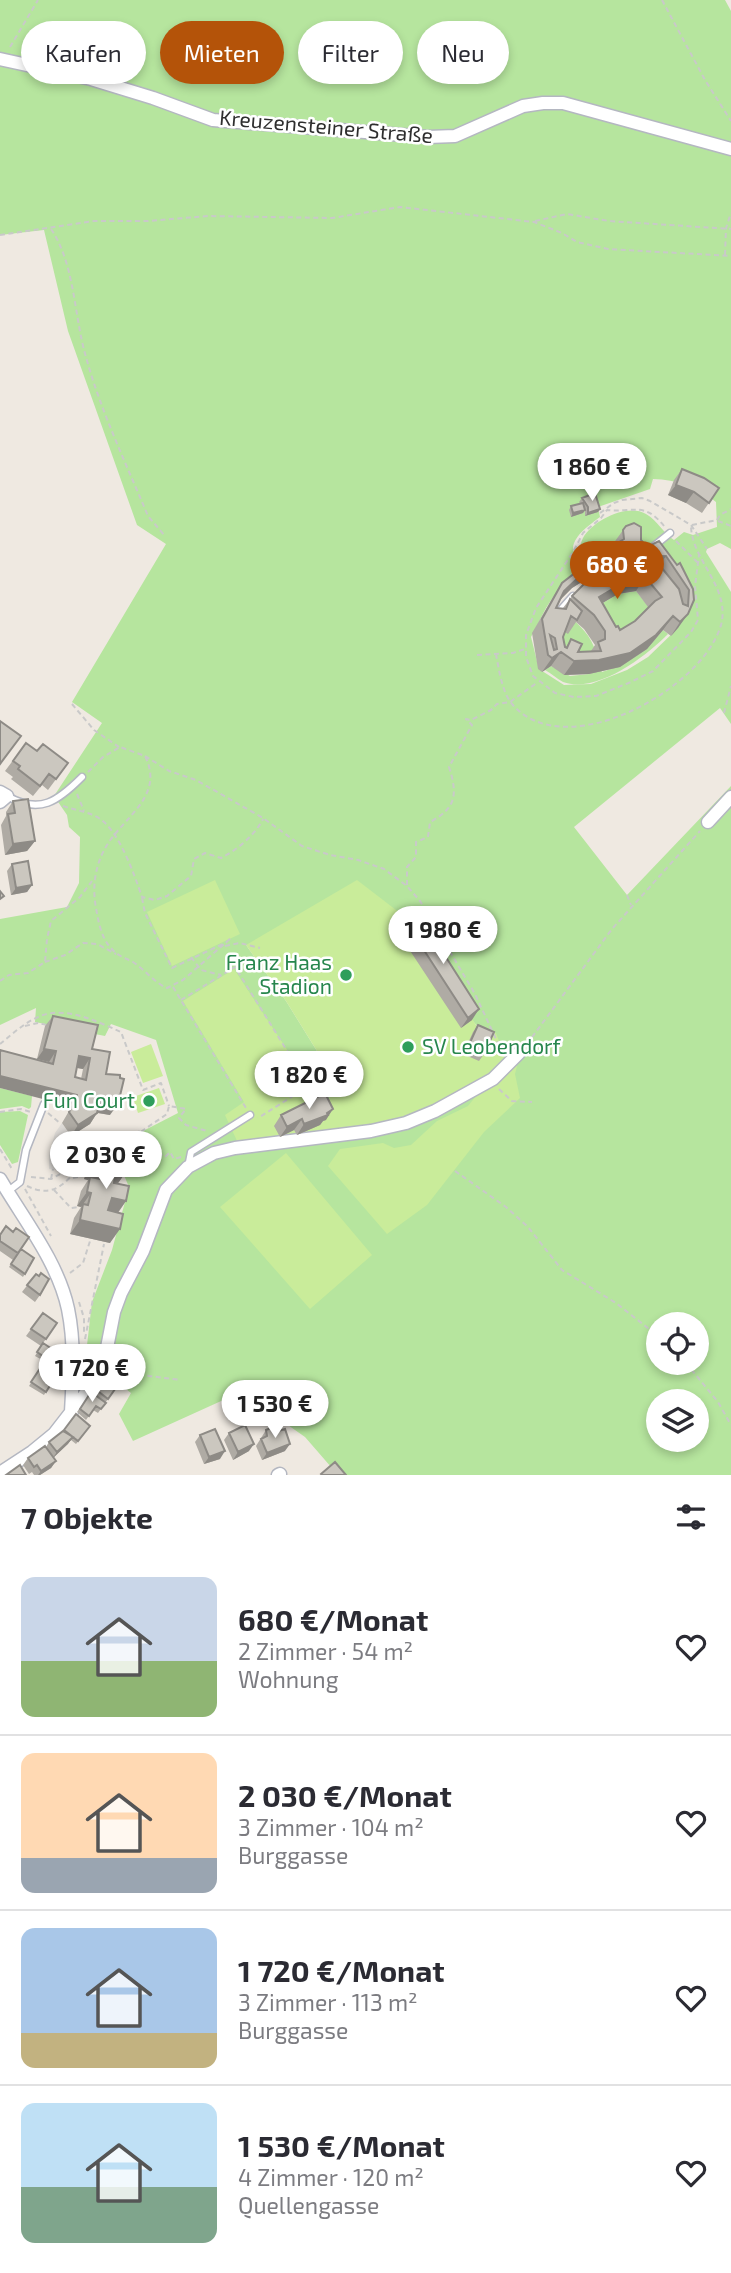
<!DOCTYPE html>
<html lang="de">
<meta charset="utf-8">
<style>
:root{--surface:#fff;--page:#f2f2f3;--text:#2b2b33;--muted:#7c7c81;--line:#e1e1e2;--accent:#b45309}
body{margin:0;font-family:"Exo 2",sans-serif;background:var(--page);color:var(--text);height:100vh;display:flex;flex-direction:column;font-size:26px;white-space:nowrap}
*{box-sizing:border-box;margin:0}
p{font-size:23px;color:var(--muted)}
.icon{flex:none;width:38px;height:38px;fill:none;stroke:currentColor;stroke-width:2;stroke-linecap:round;stroke-linejoin:round}
.map{position:relative;height:1475px;overflow:hidden}
.details{display:flex;flex-direction:column;background:var(--surface);flex:1}
.details>*{flex:none}
.top-card{position:absolute;left:21px;top:21px;width:690px;height:63px;display:flex;gap:14px}
.controls{position:absolute;left:646px;top:1312px;display:grid;gap:14px}
.controls a{display:grid;place-items:center;width:63px;height:63px;border-radius:50%;background:var(--surface);box-shadow:0 4px 10px #0003;font-size:35px}
.price{position:absolute;translate:-50% -60px;padding:0 16px;border-radius:24px;background:#fff;color:#222;font-size:23px;line-height:46px;filter:drop-shadow(0 2px 4px #0008)}
.price::after{content:'';position:absolute;left:50%;top:42px;width:21px;height:16px;margin-left:-10px;background:inherit;clip-path:polygon(0 0,100% 0,50% 100%)}
.price.current{background:var(--accent);color:#fff}
ul{padding:0;list-style:none}
li{display:flex;align-items:center;gap:21px;height:175px;padding:0 21px}
li+li{border-top:2px solid var(--line)}
li span{display:grid;place-items:center;flex:none;width:196px;height:140px;border-radius:14px;color:#555}
li>.icon{margin-inline-start:auto}
span .icon{width:84px;height:84px;fill:#fffc;stroke-width:1}
li b{font-size:30px}
h2{display:flex;justify-content:space-between;align-items:center;height:84px;padding:0 21px;font-size:30px}
.pill{padding:0 24px;border-radius:32px;background:var(--surface);box-shadow:0 4px 10px #0003;font-size:24px;line-height:63px}
.pill.current{background:var(--accent);color:#fff}
.map>svg:first-child{display:block}
</style>
<div class="map">
<svg width="731" height="1475" viewBox="0 0 731 1475">
<rect width="100%" height="100%" fill="#efe9e1"/>
<!-- green -->
<path fill="#b6e59e" fill-rule="evenodd" d="M 0,0 L 725,0 L 731,11 L 731,549 L 720,543 L 707,549 L 706,552 L 731,592 L 731,724 L 720,708 L 574,827 L 627,895 L 731,786 L 731,1475 L 338,1475 L 305,1437 L 241,1392 L 133,1441 L 119,1414 L 131,1393 C 116,1381 104,1368 84,1371 L 92,1302 L 112,1250 L 129,1187 L 112,1147 L 178,1113 L 156,1040 L 111,1024 L 105,1036 L 35,1022 L 36,1008 L 0,1025 L 0,919 L 67,907 L 79,883 L 80,837 L 69,827 L 67,815 L 54,796 L 102,723 L 72,702 L 166,544 L 137,525 L 68,331 L 44,230 L 0,235 ZM 653,479 C 677,480 697,486 716,502 L 717,527 L 693,535 L 684,532 L 674,540 C 663,533 658,521 646,514 C 628,503 593,520 583,538 C 579,546 579,556 579,564 C 577,560 573,553 573,548 C 574,535 591,524 600,517 L 598,507 L 650,489 ZM 613,544 L 678,628 L 648,657 L 627,670 L 591,684 L 564,685 L 539,669 L 531,637 L 546,608 L 553,597 L 613,549 ZM 246,945 L 472,1020 L 506,1060 L 407,1128 L 386,1134 L 286,1146 L 244,1103 L 326,1103 L 338,1085 L 286,1001 ZM 658,1325 L 696,1325 L 696,1363 L 658,1363 ZM 658,1402 L 696,1402 L 696,1440 L 658,1440 Z
M 636,591 L 652,611 L 625,635 L 589,611 L 618,594 Z
M 564,612 C 580,625 591,635 596,653 L 588,656 L 553,651 Z
M 663,630 L 668,634 C 646,656 598,694 563,682 C 557,679 551,673 545,670 L 551,666 L 570,676 L 589,674 L 601,670 L 602,672 C 628,664 646,651 663,630 Z
M 0,1088 L 32,1096 L 31,1107 L 29,1109 L 22,1106 L 0,1109 Z
M 20,1111 L 28,1115 L 18,1162 L 12,1164 L 0,1145 L 0,1112 Z"/>
<!-- pitch -->
<path fill="#c9ec9a" d="M 215,880 L 240,934 L 172,966 L 147,912 Z
M 357,880 L 413,923 L 479,1030 L 496,1033 L 506,1060 L 517,1066 L 515,1074 L 520,1098 L 484,1132 L 427,1205 L 387,1234 L 328,1166 L 340,1149 L 383,1143 L 394,1148 L 411,1145 L 437,1121 L 468,1106 L 481,1090 C 465,1100 448,1113 430,1120 C 371,1144 301,1146 238,1143 L 225,1115 L 244,1102 L 183,1001 L 234,969 L 313,1089 L 306,1104 L 326,1103 L 338,1085 L 286,1001 L 246,945 Z
M 151,1044 L 163,1076 L 143,1083 L 131,1052 Z
M 159,1088 L 165,1104 L 138,1113 L 133,1097 Z
M 286,1153 L 372,1255 L 310,1309 L 220,1207 Z"/>
<!-- plaza -->
<path fill="#dfdcd8" d="M 62,1123 L 70,1135 L 74,1134 L 76,1141 L 57,1170 L 49,1169 L 49,1155 L 55,1133 Z"/>
<g fill="none" stroke-linecap="round" stroke-linejoin="round">
<!-- service casing -->
<g stroke="#b4b7c1" stroke-width="9">
<path id="service" d="M 654,546 L 670,533
M 557,614 L 573,596
M 7,796 C 40,815 58,801 82,777
M 188,1167 L 191,1152 L 250,1115
M 7,1192 L 20,1182 L 26,1150 L 44,1104"/>
</g>
<!-- minor casing -->
<g stroke="#b4b7c1" stroke-width="15">
<path id="minor" d="M 0,59 L 91,79 L 153,98 L 213,120 L 428,137 L 455,136 L 523,106 L 543,103 L 563,103 L 731,149
M 0,792 L 7,796 L 0,802
M 708,822 L 731,797
M 0,1179 C 24,1220 58,1262 68,1309 C 75,1343 73,1378 71,1412
M 0,1473 L 32,1452 L 54,1434 L 96,1380 L 104,1363 L 114,1312 L 121,1293 L 143,1251 L 166,1190 L 188,1167 L 214,1153 L 235,1148 L 371,1131 L 406,1123 L 435,1111 L 493,1079 L 519,1053
M 278,1475 L 280,1474"/>
</g>
<!-- path -->
<path stroke="#c9c9c9" stroke-width="2" stroke-dasharray="5 3.5" stroke-linecap="butt" d="M 662,0 L 705,80 L 731,121
M 10,47 L 38,0
M 535,221 L 567,214 L 609,221 L 731,229
M 51,229 C 75,264 74,317 86,357 C 100,409 127,466 148,516 L 165,536
M 0,235 L 94,221 L 148,221 L 208,216 L 332,218 L 400,207 L 534,222 L 562,233 L 577,242 L 608,249 L 731,256
M 725,255 L 726,228 L 731,213
M 600,513 L 614,503 L 622,500 L 642,498 L 650,501 L 691,525 L 707,549
M 718,521 L 731,526
M 692,525 L 717,520 L 720,515 L 731,509
M 664,526 C 644,501 633,513 607,510 L 601,518 L 583,533 L 573,552 L 536,608 L 526,635 L 526,657 L 533,676 L 555,693 L 574,697 L 596,696 L 631,682 L 653,671 L 691,632 L 698,620 L 695,586 L 699,555
M 676,541 L 698,563
M 496,654 C 499,670 502,692 512,704 C 565,766 703,689 721,625 C 731,587 691,560 691,525
M 477,655 L 513,653 L 525,649
M 72,704 L 94,730 L 119,747
M 724,713 L 731,686
M 145,756 L 169,771 L 196,780 L 263,818 L 302,846 L 330,855 L 358,860 L 384,869 L 407,886 L 420,901 L 475,994 L 502,1052
M 88,772 L 103,757 L 120,747 L 145,756 C 162,790 135,810 115,834 C 97,855 91,882 96,908 C 99,926 103,945 119,955 C 123,958 128,959 133,962 C 145,970 155,983 167,988 L 183,980 L 231,938
M 77,794 L 84,811
M 63,806 C 74,810 85,811 95,816 C 118,826 134,874 142,897 L 155,900 L 167,896 L 191,876 L 194,859 L 205,853 L 221,858 C 237,850 255,835 263,819
M 407,885 L 407,867 L 416,857 L 416,842 L 428,837 L 430,822 C 456,808 458,795 449,767 L 472,725 L 466,719 L 471,720 L 491,710 L 497,704 L 510,702 L 538,682
M 627,895 L 631,905
M 142,898 L 145,913 L 172,968 L 227,942
M 225,946 L 240,943 L 260,948
M 191,957 L 201,970 L 221,975
M 45,962 L 65,955 L 83,943 L 97,944 L 116,954
M 0,981 L 9,975 L 28,973 L 45,962 L 47,939 L 51,921 L 80,897 L 92,881
M 173,987 L 246,1108
M 181,1000 L 235,967 L 309,1086 L 258,1118
M 25,1026 L 38,1023 L 47,1025
M 0,1044 C 11,1035 23,1024 36,1018 C 62,1004 96,1021 121,1032 L 143,1090 L 161,1083 L 169,1106
M 527,1044 L 612,929 L 700,831
M 499,1089 L 512,1101 L 532,1102
M 0,1112 L 21,1109 L 31,1112
M 48,1113 L 61,1124
M 0,1149 L 12,1169
M 181,1157 L 174,1159 L 170,1152 L 165,1157 L 160,1154 L 153,1154 L 142,1131 L 167,1114 L 169,1106 L 186,1109 L 179,1118 L 186,1125 L 207,1131
M 455,1171 L 506,1207 L 528,1227 L 562,1270 L 616,1303 L 658,1336
M 31,1177 L 51,1179 L 66,1171 L 95,1142 L 142,1131
M 73,1178 L 83,1176
M 51,1179 L 53,1169
M 27,1186 C 58,1201 67,1177 87,1162
M 25,1189 L 51,1236
M 54,1190 L 71,1208 L 79,1207
M 70,1273 L 83,1263 L 90,1241
M 79,1302 L 84,1318 L 84,1334
M 85,1339 L 104,1244
M 686,1363 L 718,1402 L 731,1425
M 115,1365 L 149,1376 L 181,1380"/>
<!-- service -->
<use href="#service" stroke="#fff" stroke-width="6"/>
<!-- minor -->
<use href="#minor" stroke="#fff" stroke-width="12"/>
</g>
<!-- wall -->
<path fill="#afaba4" fill-rule="evenodd" d="M 682,469 L 719,488 L 702,513 L 686,503 L 668,495 L 674,480 Z
M 582,498 L 600,509 L 598,512 L 585,516 L 585,510 L 583,513 L 571,517 L 569,510 L 571,506 L 581,504 L 579,502 Z
M 626,526 L 641,540 L 647,547 L 659,541 L 677,565 L 694,600 L 678,628 L 671,636 L 663,630 L 647,649 L 620,667 L 589,674 L 564,675 L 551,666 L 542,672 L 538,669 L 532,633 L 553,597 L 562,583 L 613,546 L 613,544 ZM 620,558 L 624,562 L 572,596 L 563,608 L 556,608 L 560,600 L 572,588 ZM 636,591 L 648,607 L 635,621 L 620,630 L 616,627 L 602,603 L 618,594 ZM 576,622 L 584,629 L 595,645 L 591,651 L 578,652 L 571,639 L 566,647 L 563,637 L 565,632 L 568,634 Z
M 26,743 L 37,751 L 68,763 L 48,790 L 42,785 L 33,796 L 11,779 L 13,777 L 5,771 Z
M 13,801 L 35,841 L 27,851 L 5,855 L 1,825 L 6,816 L 6,812 Z
M 12,864 L 32,885 L 27,892 L 11,895 L 7,871 Z
M 407,924 L 472,1020 L 461,1028 L 399,934 Z
M 53,1016 L 92,1049 L 106,1074 L 110,1115 L 97,1113 L 90,1124 L 71,1136 L 62,1123 L 69,1111 L 70,1106 L 49,1062 L 37,1059 L 45,1026 ZM 77,1068 L 83,1069 L 81,1079 L 75,1077 Z
M 478,1025 L 484,1054 L 479,1061 L 463,1054 L 473,1032 Z
M 281,1115 L 326,1120 L 323,1121 L 320,1125 L 297,1135 L 294,1130 L 280,1137 L 274,1126 Z
M 97,1149 L 126,1172 L 117,1184 L 126,1201 L 118,1213 L 110,1243 L 70,1234 L 74,1218 L 81,1207 L 77,1206 L 81,1191 L 88,1180 L 84,1179 L 87,1163 Z
M 13,1232 L 29,1237 L 13,1260 L 0,1251 L 0,1234 Z
M 21,1249 L 34,1258 L 23,1277 L 9,1267 Z
M 36,1274 L 40,1295 L 35,1302 L 22,1292 Z
M 43,1313 L 57,1323 L 41,1346 L 26,1336 Z
M 43,1343 L 52,1349 L 44,1361 L 35,1356 Z
M 39,1370 L 54,1379 L 44,1395 L 29,1386 Z
M 105,1372 L 120,1382 L 98,1413 L 93,1410 L 86,1420 L 77,1412 Z
M 76,1414 L 90,1426 L 76,1444 L 71,1440 L 53,1458 L 56,1461 L 51,1468 L 40,1475 L 34,1475 L 32,1472 L 29,1474 L 23,1465 L 28,1458 L 46,1447 L 49,1442 L 63,1431 Z
M 266,1430 L 278,1431 L 285,1451 L 262,1460 L 256,1446 Z
M 229,1433 L 249,1451 L 233,1460 L 224,1440 Z
M 200,1435 L 220,1459 L 204,1464 L 195,1442 Z"/>
<!-- shaded-wall -->
<path fill="#8e8b86" d="M 676,485 L 694,492 L 686,503 L 668,495 Z
M 600,509 L 598,512 L 585,516 L 588,513 Z
M 585,510 L 583,513 L 571,517 L 573,513 Z
M 630,544 L 620,558 L 572,588 L 555,605 L 564,591 L 582,574 Z
M 666,556 L 656,570 L 635,571 L 645,557 Z
M 645,577 L 636,591 L 618,594 L 589,611 L 599,597 L 628,580 Z
M 688,614 L 678,628 L 671,636 L 680,622 Z
M 673,616 L 663,630 L 647,649 L 620,667 L 589,674 L 564,675 L 574,661 L 599,660 Z
M 561,652 L 551,666 L 542,672 L 552,658 Z
M 35,841 L 27,851 L 5,855 L 13,844 Z
M 32,885 L 27,892 L 11,895 L 16,888 Z
M 479,1009 L 472,1020 L 461,1028 L 468,1018 Z
M 44,1049 L 56,1051 L 49,1062 L 37,1059 Z
M 79,1056 L 90,1058 L 83,1069 L 72,1067 Z
M 0,1076 L 77,1095 L 70,1106 L 0,1088 Z
M 100,1101 L 118,1104 L 110,1115 L 93,1112 Z
M 333,1109 L 326,1120 L 323,1121 L 320,1125 L 297,1135 L 304,1124 Z
M 97,1113 L 90,1124 L 71,1136 L 78,1125 Z
M 302,1119 L 294,1130 L 280,1137 L 287,1127 Z
M 93,1165 L 104,1167 L 94,1181 L 90,1177 L 88,1180 L 84,1179 Z
M 116,1170 L 126,1172 L 116,1186 L 107,1184 Z
M 87,1192 L 91,1193 L 81,1207 L 77,1206 Z
M 112,1198 L 126,1201 L 116,1215 L 102,1212 Z
M 80,1220 L 120,1229 L 110,1243 L 70,1234 Z
M 73,1437 L 68,1444 L 52,1459 L 57,1452 Z
M 254,1444 L 249,1451 L 233,1460 L 238,1452 Z
M 290,1444 L 285,1451 L 262,1460 L 267,1453 Z
M 225,1451 L 220,1459 L 204,1464 L 209,1457 Z
M 56,1461 L 51,1468 L 40,1475 L 38,1475 L 41,1471 Z"/>
<!-- building -->
<path fill="#cbc7bf" stroke="#8e8b86" stroke-width="2" fill-rule="evenodd" d="M 682,469 L 704,478 L 719,488 L 709,503 L 694,492 L 676,485 Z
M 595,493 L 600,509 L 588,513 L 588,507 L 582,498 Z
M 583,503 L 585,510 L 573,513 L 571,506 Z
M 634,523 L 641,527 L 641,540 L 647,547 L 659,541 L 677,565 L 680,563 L 693,589 L 694,600 L 688,614 L 680,622 L 673,616 L 656,635 L 630,653 L 599,660 L 574,661 L 561,652 L 552,658 L 548,655 L 542,619 L 562,583 L 598,555 L 624,539 L 623,530 L 626,526 ZM 630,544 L 641,555 L 641,557 L 625,561 L 603,572 L 585,583 L 572,596 L 594,615 L 605,631 L 605,639 L 598,642 L 601,651 L 578,652 L 582,644 L 571,639 L 567,648 L 565,647 L 563,637 L 571,616 L 577,620 L 582,611 L 570,599 L 566,609 L 556,608 L 564,591 L 582,574 ZM 666,556 L 689,590 L 688,606 L 683,604 L 679,589 L 657,562 L 645,559 L 645,557 ZM 645,577 L 662,597 L 655,601 L 635,621 L 620,630 L 618,626 L 616,627 L 599,597 L 628,580 ZM 550,635 L 555,638 L 557,649 L 554,650 Z
M 0,721 L 21,736 L 0,764 Z
M 26,743 L 37,751 L 43,744 L 68,763 L 56,779 L 49,774 L 40,786 L 18,769 L 20,766 L 13,761 Z
M 28,799 L 35,841 L 13,844 L 8,814 L 15,813 L 13,801 Z
M 28,861 L 32,885 L 16,888 L 12,864 Z
M 0,891 L 4,896 L 0,899 Z
M 419,915 L 479,1009 L 468,1018 L 407,924 Z
M 53,1016 L 98,1025 L 92,1049 L 110,1052 L 106,1074 L 120,1075 L 120,1078 L 124,1079 L 118,1104 L 100,1101 L 97,1113 L 78,1125 L 69,1112 L 77,1100 L 77,1095 L 0,1076 L 0,1050 L 53,1064 L 56,1051 L 44,1049 ZM 79,1056 L 90,1058 L 86,1080 L 75,1077 Z
M 478,1025 L 494,1032 L 484,1054 L 468,1047 Z
M 325,1093 L 333,1109 L 327,1113 L 328,1115 L 304,1124 L 302,1119 L 287,1127 L 281,1115 Z
M 97,1149 L 130,1157 L 126,1172 L 116,1170 L 114,1183 L 129,1186 L 126,1201 L 112,1198 L 108,1210 L 123,1214 L 120,1229 L 80,1220 L 83,1204 L 88,1205 L 91,1193 L 87,1192 L 90,1177 L 101,1179 L 104,1167 L 93,1165 Z
M 6,1226 L 13,1232 L 16,1228 L 29,1237 L 18,1253 L 0,1241 L 0,1235 Z
M 21,1249 L 34,1258 L 25,1274 L 11,1264 Z
M 41,1273 L 49,1279 L 40,1295 L 27,1285 L 36,1274 L 39,1276 Z
M 43,1313 L 57,1323 L 46,1339 L 31,1329 Z
M 43,1343 L 52,1349 L 46,1358 L 37,1352 Z
M 39,1370 L 42,1372 L 44,1370 L 54,1379 L 46,1392 L 31,1382 Z
M 105,1372 L 120,1382 L 108,1399 L 94,1388 Z
M 91,1392 L 106,1403 L 101,1409 L 96,1406 L 89,1416 L 80,1409 Z
M 76,1414 L 90,1426 L 78,1441 L 64,1430 Z
M 245,1425 L 254,1444 L 238,1452 L 229,1433 Z
M 276,1426 L 278,1431 L 285,1429 L 290,1444 L 267,1453 L 261,1439 L 267,1436 L 266,1430 Z
M 215,1429 L 225,1451 L 209,1457 L 200,1435 Z
M 63,1431 L 73,1437 L 57,1452 L 49,1442 Z
M 45,1446 L 56,1461 L 41,1471 L 37,1465 L 34,1467 L 28,1458 Z
M 335,1462 L 346,1475 L 322,1475 L 321,1474 Z
M 20,1465 L 26,1475 L 6,1475 Z"/>
<!-- markers -->
<g fill="#2e9e5b" stroke="#fff" stroke-width="2.5">
<circle cx="346" cy="975" r="7"/>
<circle cx="408" cy="1047" r="7"/>
<circle cx="149" cy="1101" r="7"/>
</g>
<g text-anchor="middle" stroke-width="5" stroke-linejoin="round" paint-order="stroke">
<!-- street labels -->
<g font-size="21" fill="#2e2e2e" stroke="#fff">
<text transform="translate(326 127) rotate(5)" y="7">Kreuzensteiner Straße</text>
</g>
<!-- leisure labels -->
<g font-size="21" fill="#27864d" stroke="#fff" text-anchor="end">
<text x="332" y="970">Franz Haas<tspan x="332" dy="24">Stadion</tspan></text>
<text x="422" y="1054" text-anchor="start">SV Leobendorf</text>
<text x="135" y="1108">Fun Court</text>
</g>
</g>
</svg>
<div class="controls">
<a><svg class="icon" aria-label="locate" viewBox="0 0 24 24"><circle cx="12" cy="12" r="6"/><path d="M12 2v4M12 18v4M2 12h4M18 12h4"/></svg></a>
<a><svg class="icon" aria-label="layers" viewBox="0 0 24 24"><path d="M12 4l9 5-9 5-9-5zM3 14l9 5 9-5"/></svg></a>
</div>
<b class="price" style="left:592px;top:503px">1 860 €</b>
<b class="price current" style="left:617px;top:601px">680 €</b>
<b class="price" style="left:443px;top:966px">1 980 €</b>
<b class="price" style="left:309px;top:1111px">1 820 €</b>
<b class="price" style="left:106px;top:1191px">2 030 €</b>
<b class="price" style="left:92px;top:1404px">1 720 €</b>
<b class="price" style="left:275px;top:1440px">1 530 €</b>
<div class="top-card">
<a class="pill">Kaufen</a>
<a class="pill current">Mieten</a>
<a class="pill">Filter</a>
<a class="pill">Neu</a>
</div>
</div>
<section class="details">
<h2>7 Objekte<svg class="icon" aria-label="filters" viewBox="0 0 24 24"><path d="M4 7h16M4 17h16"/><circle cx="9" cy="7" r="2"/><circle cx="15" cy="17" r="2"/></svg></h2>
<ul>
<li><span style="background:linear-gradient(#c9d6e8 60%,#8fb573 0)"><svg class="icon" aria-label="home" viewBox="0 0 24 24"><path d="M3 11l9-7 9 7M6 9v11h12V9"/></svg></span><div><b>680 €/Monat</b><p>2 Zimmer · 54 m²</p><p>Wohnung</p></div><svg class="icon" aria-label="heart" viewBox="0 0 24 24"><path d="M12 20l-8-8c-3-5 5-10 8-4 3-6 11-1 8 4z"/></svg></li>
<li><span style="background:linear-gradient(#ffd9b3 75%,#9aa5b1 0)"><svg class="icon" aria-label="home" viewBox="0 0 24 24"><path d="M3 11l9-7 9 7M6 9v11h12V9"/></svg></span><div><b>2 030 €/Monat</b><p>3 Zimmer · 104 m²</p><p>Burggasse</p></div><svg class="icon" aria-label="heart" viewBox="0 0 24 24"><path d="M12 20l-8-8c-3-5 5-10 8-4 3-6 11-1 8 4z"/></svg></li>
<li><span style="background:linear-gradient(#a9c7e8 75%,#c2b280 0)"><svg class="icon" aria-label="home" viewBox="0 0 24 24"><path d="M3 11l9-7 9 7M6 9v11h12V9"/></svg></span><div><b>1 720 €/Monat</b><p>3 Zimmer · 113 m²</p><p>Burggasse</p></div><svg class="icon" aria-label="heart" viewBox="0 0 24 24"><path d="M12 20l-8-8c-3-5 5-10 8-4 3-6 11-1 8 4z"/></svg></li>
<li><span style="background:linear-gradient(#bfe0f5 60%,#7fa58c 0)"><svg class="icon" aria-label="home" viewBox="0 0 24 24"><path d="M3 11l9-7 9 7M6 9v11h12V9"/></svg></span><div><b>1 530 €/Monat</b><p>4 Zimmer · 120 m²</p><p>Quellengasse</p></div><svg class="icon" aria-label="heart" viewBox="0 0 24 24"><path d="M12 20l-8-8c-3-5 5-10 8-4 3-6 11-1 8 4z"/></svg></li>
</ul>
</section>
